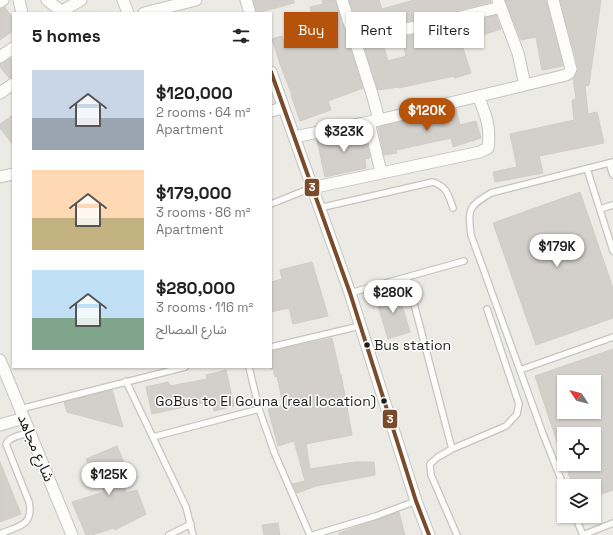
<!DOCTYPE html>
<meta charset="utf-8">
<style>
:root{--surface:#fff;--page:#f2f2f2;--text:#222;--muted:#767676;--accent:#b45309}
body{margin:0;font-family:"Space Grotesk","Noto Sans Arabic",sans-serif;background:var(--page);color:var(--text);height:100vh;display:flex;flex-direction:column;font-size:15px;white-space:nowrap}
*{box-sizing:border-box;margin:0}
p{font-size:13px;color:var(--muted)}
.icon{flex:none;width:22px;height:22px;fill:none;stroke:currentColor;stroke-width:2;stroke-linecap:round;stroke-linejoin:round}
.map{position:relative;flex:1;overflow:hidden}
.panel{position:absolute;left:12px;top:12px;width:260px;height:356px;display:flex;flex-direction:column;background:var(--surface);border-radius:0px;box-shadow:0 1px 3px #0004}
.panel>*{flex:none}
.hud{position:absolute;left:284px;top:12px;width:269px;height:36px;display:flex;gap:8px}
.needle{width:26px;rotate:305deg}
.fabs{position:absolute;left:557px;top:375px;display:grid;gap:8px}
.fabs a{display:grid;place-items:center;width:44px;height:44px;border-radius:0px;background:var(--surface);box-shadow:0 1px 3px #0004;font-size:20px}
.price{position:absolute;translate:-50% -34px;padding:0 9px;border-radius:14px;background:#fff;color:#222;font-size:13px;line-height:26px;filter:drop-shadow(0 1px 2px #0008)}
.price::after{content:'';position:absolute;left:50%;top:24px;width:12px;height:9px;margin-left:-6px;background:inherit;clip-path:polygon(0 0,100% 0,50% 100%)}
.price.selected{background:var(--accent);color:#fff}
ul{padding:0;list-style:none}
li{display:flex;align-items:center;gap:12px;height:100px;padding:0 20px}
li span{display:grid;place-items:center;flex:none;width:112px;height:80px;border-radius:0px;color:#555}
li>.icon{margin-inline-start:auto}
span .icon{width:48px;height:48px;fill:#fffc;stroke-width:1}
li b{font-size:17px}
h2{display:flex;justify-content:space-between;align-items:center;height:48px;padding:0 20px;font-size:17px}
.pill{padding:0 14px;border-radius:0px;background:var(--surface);box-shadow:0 1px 3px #0004;font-size:14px;line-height:36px}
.pill.selected{background:var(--accent);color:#fff}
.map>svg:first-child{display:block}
</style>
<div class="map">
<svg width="613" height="535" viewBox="0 0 613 535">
<rect width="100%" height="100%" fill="#eceae5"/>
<!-- building -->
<path fill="#d3d0cc" stroke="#d0ccc6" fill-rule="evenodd" d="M 253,0 L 294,0 L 294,3 L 257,13 Z
M 322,0 L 335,0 L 363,88 L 328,101 L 331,110 L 300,121 L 291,95 L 292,95 L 280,64 L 272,39 L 282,36 L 285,44 L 314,33 L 309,20 L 313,19 L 310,7 L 323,4 Z
M 349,0 L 379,0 L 382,9 L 414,0 L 491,0 L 491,2 L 427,18 L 398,23 L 398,22 L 359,30 Z
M 505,0 L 546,0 L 563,66 L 542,70 L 536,37 L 521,40 Z
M 560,0 L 601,0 L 589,85 L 585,86 L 588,114 L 597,112 L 604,143 L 539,156 L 543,173 L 495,182 L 493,172 L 517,167 L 510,134 L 574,120 L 572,100 L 576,99 L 573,79 L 577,72 L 578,67 Z
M 5,7 L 13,19 L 13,31 L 0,40 L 0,9 Z
M 496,15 L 501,29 L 461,42 L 471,73 L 455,78 L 454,76 L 399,88 L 399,87 L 378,90 L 363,43 L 382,40 L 388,61 L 406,56 L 402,37 L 430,32 Z
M 10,58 L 13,62 L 13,77 L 9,78 L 0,67 L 0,64 Z
M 456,109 L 460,125 L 476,121 L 481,138 L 453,147 L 451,138 L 396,150 L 397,153 L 384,155 L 378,127 Z
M 13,115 L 13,145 L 0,128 L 0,124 Z
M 364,130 L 370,158 L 365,159 L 366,168 L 325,177 L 317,140 Z
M 580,192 L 613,288 L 613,318 L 536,345 L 493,223 Z
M 312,262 L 328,316 L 293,324 L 289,308 L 271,312 L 271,282 L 282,279 L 280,270 Z
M 397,288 L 410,332 L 388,339 L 375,296 Z
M 332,338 L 340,374 L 341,374 L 352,435 L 306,444 L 310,469 L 355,462 L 374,462 L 375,475 L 316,486 L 297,493 L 292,484 L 305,481 L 294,441 L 278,446 L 268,409 L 283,405 L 277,376 L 275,377 L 273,369 L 271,369 L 271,351 Z
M 613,349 L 613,490 L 594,497 L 594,486 L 573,486 L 565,464 L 594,464 L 594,434 L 564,434 L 564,456 L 562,457 L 535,376 ZM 564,382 L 594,382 L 594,412 L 564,412 Z
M 226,370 L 234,406 L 214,411 L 212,401 L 152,414 L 146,387 L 168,382 L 170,386 L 207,379 L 206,375 Z
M 112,390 L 123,427 L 67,412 L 64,402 Z
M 117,446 L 128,472 L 123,474 L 126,493 L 137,490 L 146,514 L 115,530 L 114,528 L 92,535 L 86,535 L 72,502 L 104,492 L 86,459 Z
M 0,462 L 21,514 L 0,522 Z
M 399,512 L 405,535 L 339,535 L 339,533 Z
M 278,523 L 280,535 L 264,535 L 262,525 Z"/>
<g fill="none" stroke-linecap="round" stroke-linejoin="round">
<!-- lane casing -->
<g stroke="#c4c4c1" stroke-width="8">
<path id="lane" d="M 609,163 L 613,175
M 587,169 L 613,251
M 271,204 L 311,188
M 319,208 L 433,182 C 447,187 448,194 453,208
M 600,209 L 613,205
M 407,277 L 452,449
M 350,293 L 464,261
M 271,347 L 360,326
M 249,367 L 259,409 L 274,452 L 310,535
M 520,370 L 613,337
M 126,381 L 186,507 L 193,535
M 20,409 L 185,367
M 153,437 L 259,409
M 564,487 L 543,434 L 471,235 C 468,208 468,207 491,193 L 613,162
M 575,516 L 583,535
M 0,534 C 18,526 34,526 29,502 L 6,444 C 10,436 22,435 30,433
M 169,535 L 191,524
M 313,535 L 376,516 L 416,501
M 457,535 L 431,475 L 430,464 L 438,457 L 452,449 L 506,426 L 517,414 L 519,404 L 487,309
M 583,535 L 613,523"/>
</g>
<!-- street casing -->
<g stroke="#c4c4c1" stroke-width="13">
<path id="street" d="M 19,0 L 22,13
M 47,0 L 61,11
M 123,0 L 128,13
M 246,0 L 250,13
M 342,0 L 373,97 L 379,120
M 0,2 L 3,0
M 59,13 L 81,0
M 144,13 L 196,0
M 354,38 L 428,25 L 501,7
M 0,57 L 13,48
M 271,72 L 350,293 L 416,501 L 429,535
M 525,85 L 566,75 L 569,73 L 571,69 L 553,0
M 0,93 L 13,84
M 271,111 L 283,108
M 369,122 L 381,172
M 294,137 L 379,120 L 525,85 L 518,53 L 498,0
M 0,177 L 13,174
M 311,188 L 480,152 L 488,148 C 491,127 486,115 478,96
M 0,360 L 72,535
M 0,425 L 24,418"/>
</g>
<!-- lane -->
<use href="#lane" stroke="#fcfcfb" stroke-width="5.5"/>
<!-- street -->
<use href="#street" stroke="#fcfcfb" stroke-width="11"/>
<!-- bus-1 casing -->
<g stroke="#fff" stroke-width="7">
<path id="bus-1" d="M 271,72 L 350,293 L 416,501 L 429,535"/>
</g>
<!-- bus-1 -->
<use href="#bus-1" stroke="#7a4b2a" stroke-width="4"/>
</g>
<!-- markers -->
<g fill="#1d1d1d" stroke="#fff" stroke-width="1.5">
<circle cx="367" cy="345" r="3.5"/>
<circle cx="384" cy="401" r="3.5"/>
</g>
<g text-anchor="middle" stroke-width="3" stroke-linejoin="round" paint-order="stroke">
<!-- bus labels -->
<g font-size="14" fill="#1d1d1d" stroke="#fff" text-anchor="start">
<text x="374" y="350">Bus station</text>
<text x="376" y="406" text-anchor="end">GoBus to El Gouna (real location)</text>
</g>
<!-- street labels -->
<g font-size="15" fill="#1d1d1d" stroke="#fff">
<text transform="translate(36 448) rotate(67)" y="5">شارع مجاهد</text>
</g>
</g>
<g stroke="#fff" stroke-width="1.5">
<rect x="304" y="178" width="16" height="19" rx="4" fill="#7a4b2a"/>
<rect x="382" y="409" width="16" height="20" rx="4" fill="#7a4b2a"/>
</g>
<g font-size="11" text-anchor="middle" font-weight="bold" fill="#fff">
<text x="312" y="191">3</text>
<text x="390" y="423">3</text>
</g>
</svg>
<div class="fabs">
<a><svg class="needle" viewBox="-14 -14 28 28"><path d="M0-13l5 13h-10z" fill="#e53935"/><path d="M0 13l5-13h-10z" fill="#767676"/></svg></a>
<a><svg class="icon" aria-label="locate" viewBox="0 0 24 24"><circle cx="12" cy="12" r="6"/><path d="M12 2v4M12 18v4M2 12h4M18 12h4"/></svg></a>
<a><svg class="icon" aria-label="layers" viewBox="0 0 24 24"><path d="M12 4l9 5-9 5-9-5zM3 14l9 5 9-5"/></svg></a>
</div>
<b class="price selected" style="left:427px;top:132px">$120K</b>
<b class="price" style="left:344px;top:153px">$323K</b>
<b class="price" style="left:557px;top:268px">$179K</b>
<b class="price" style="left:393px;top:314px">$280K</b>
<b class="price" style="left:109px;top:496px">$125K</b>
<div class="hud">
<a class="pill selected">Buy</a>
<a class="pill">Rent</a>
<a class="pill">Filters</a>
</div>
<section class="panel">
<h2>5 homes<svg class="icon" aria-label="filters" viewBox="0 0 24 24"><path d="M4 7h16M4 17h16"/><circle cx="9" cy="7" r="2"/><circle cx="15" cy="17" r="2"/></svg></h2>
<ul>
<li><span style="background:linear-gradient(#c9d6e8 60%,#9aa5b1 0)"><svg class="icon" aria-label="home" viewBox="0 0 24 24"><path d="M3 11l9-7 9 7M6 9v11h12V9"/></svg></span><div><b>$120,000</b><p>2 rooms · 64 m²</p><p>Apartment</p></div></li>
<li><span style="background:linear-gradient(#ffd9b3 60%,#c2b280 0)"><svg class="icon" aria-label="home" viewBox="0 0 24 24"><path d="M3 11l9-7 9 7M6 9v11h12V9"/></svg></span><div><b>$179,000</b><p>3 rooms · 86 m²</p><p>Apartment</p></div></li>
<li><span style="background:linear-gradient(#bfe0f5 60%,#7fa58c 0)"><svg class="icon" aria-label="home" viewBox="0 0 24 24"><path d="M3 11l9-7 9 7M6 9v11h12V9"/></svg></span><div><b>$280,000</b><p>3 rooms · 116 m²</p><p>شارع المصالح</p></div></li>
</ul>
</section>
</div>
